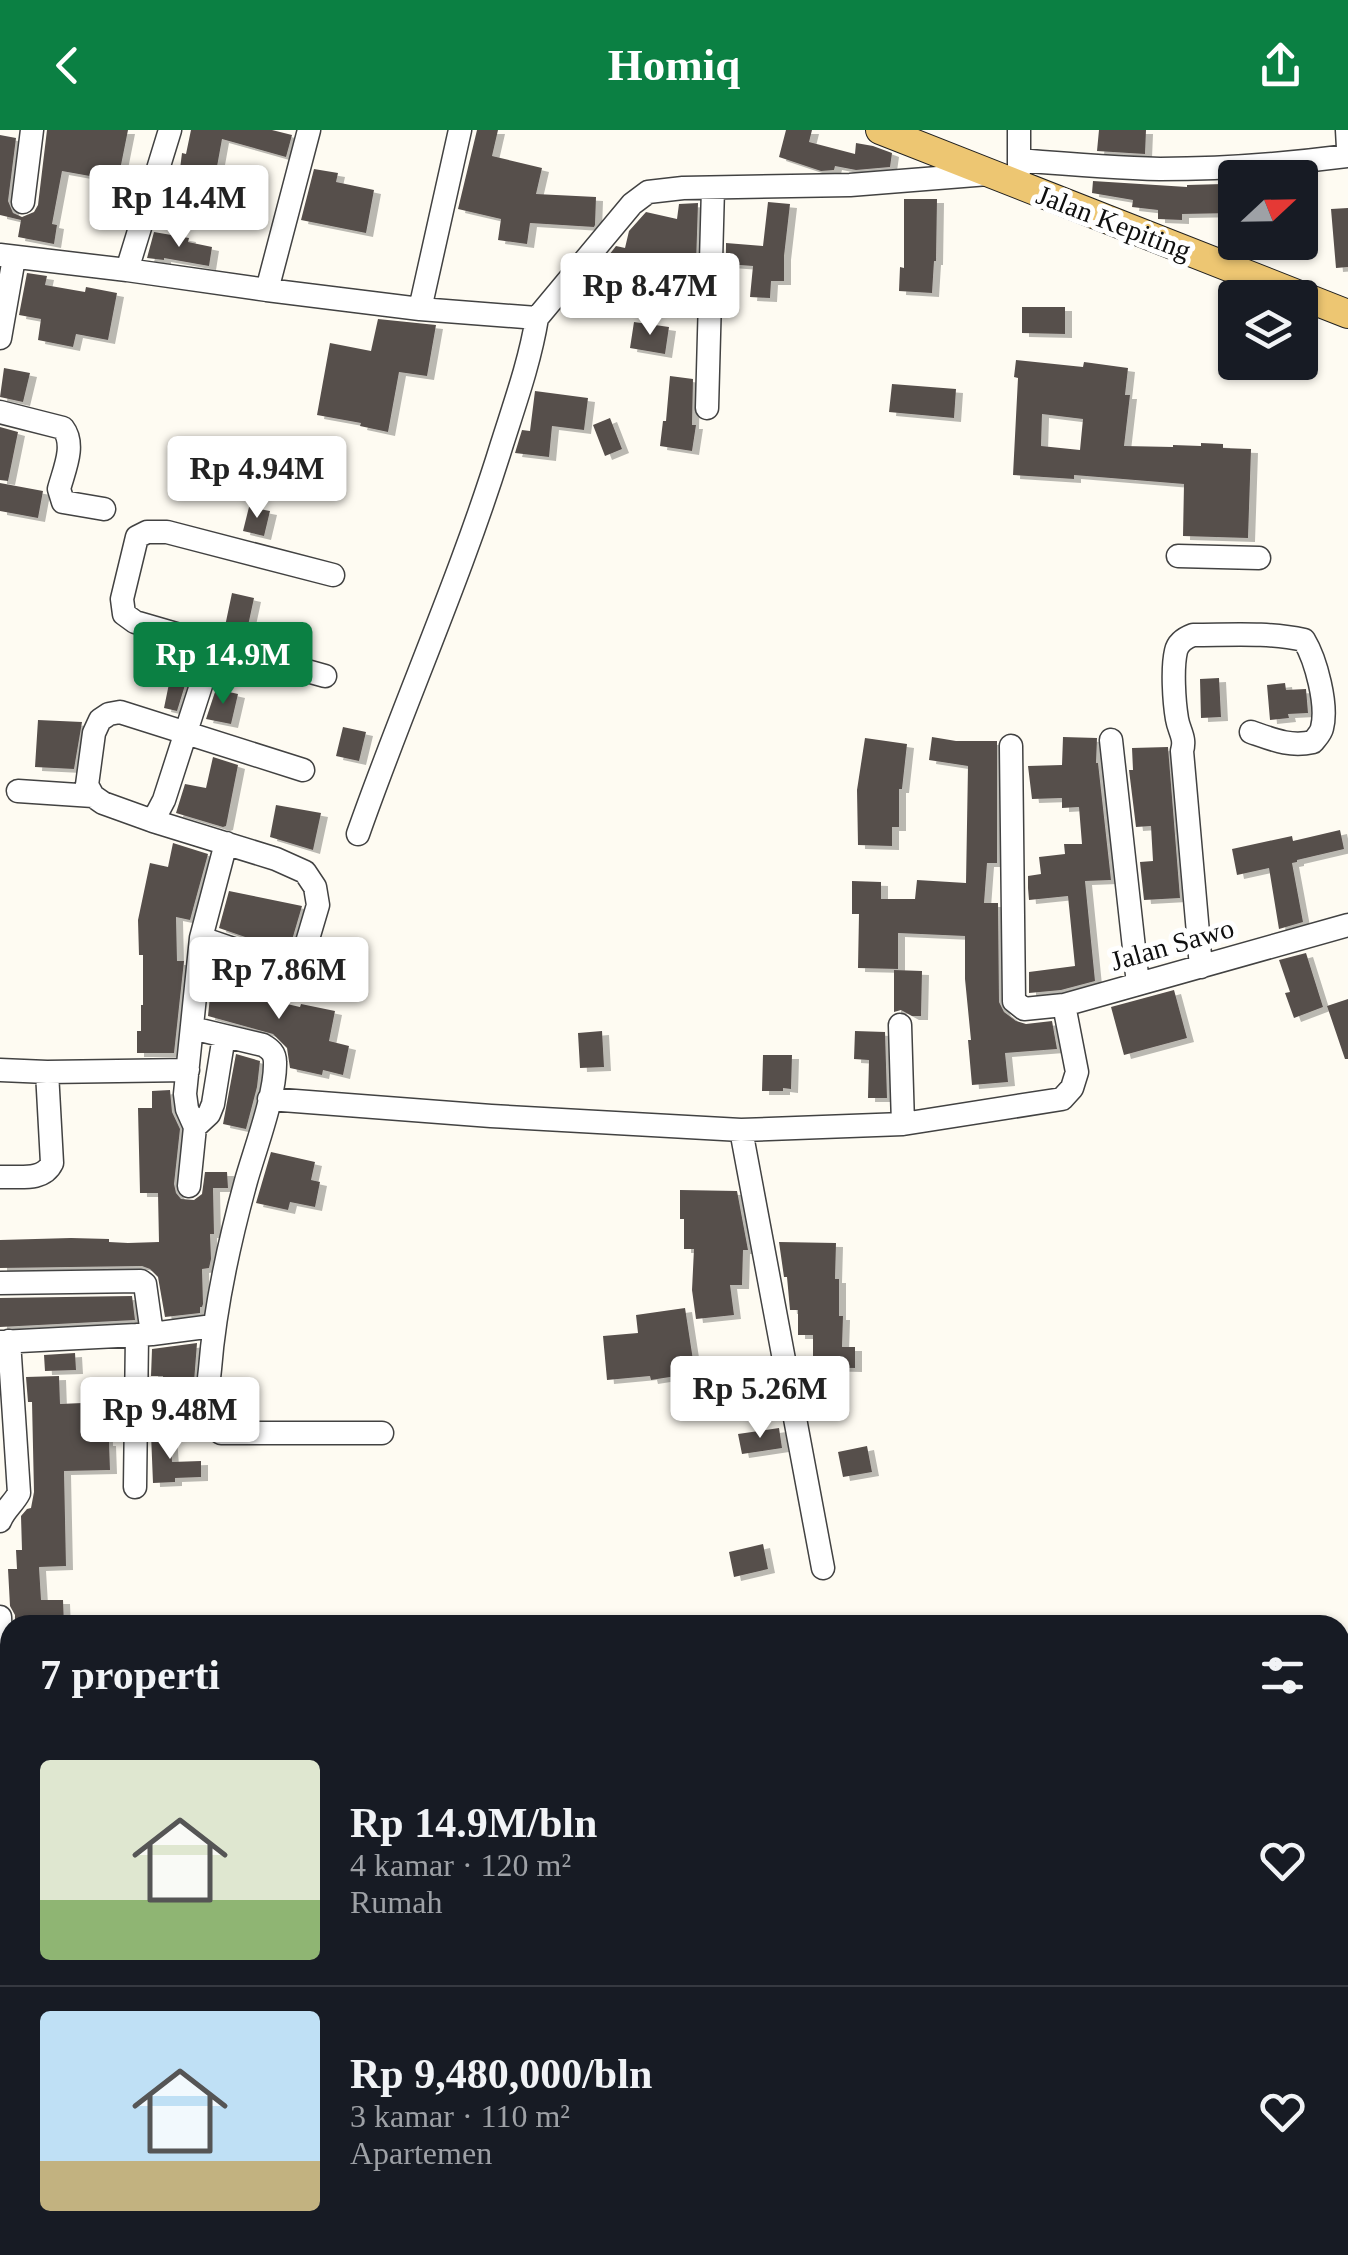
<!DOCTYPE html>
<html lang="id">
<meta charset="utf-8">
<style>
:root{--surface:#171b24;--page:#20242c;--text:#f1f3f6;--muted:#9ea1a6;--line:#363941;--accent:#0b8043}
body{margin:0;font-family:Georgia,serif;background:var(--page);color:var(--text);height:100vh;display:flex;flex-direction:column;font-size:38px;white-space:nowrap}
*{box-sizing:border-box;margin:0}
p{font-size:32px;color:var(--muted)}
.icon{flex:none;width:55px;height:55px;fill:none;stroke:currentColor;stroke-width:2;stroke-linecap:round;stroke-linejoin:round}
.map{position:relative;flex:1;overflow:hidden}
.sheet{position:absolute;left:0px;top:1485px;width:1350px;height:640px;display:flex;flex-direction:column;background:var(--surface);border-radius:30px 30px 0 0;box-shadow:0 2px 8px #0004}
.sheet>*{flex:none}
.needle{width:65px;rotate:68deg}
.controls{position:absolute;left:1218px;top:30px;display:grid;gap:20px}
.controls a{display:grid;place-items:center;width:100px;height:100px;border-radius:10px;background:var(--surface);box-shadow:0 2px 8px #0004;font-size:50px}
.price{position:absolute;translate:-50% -85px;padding:0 22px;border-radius:10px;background:#fff;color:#222;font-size:32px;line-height:65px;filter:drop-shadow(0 2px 5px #0008)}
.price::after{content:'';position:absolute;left:50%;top:60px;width:30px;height:22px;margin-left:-15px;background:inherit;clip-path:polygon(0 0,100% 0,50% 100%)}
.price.on{background:var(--accent);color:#fff}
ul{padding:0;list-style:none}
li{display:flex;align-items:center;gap:30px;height:250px;padding:0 40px}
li+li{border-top:2px solid var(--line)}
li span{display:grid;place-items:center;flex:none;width:280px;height:200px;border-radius:10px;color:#555}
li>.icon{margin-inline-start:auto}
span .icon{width:120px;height:120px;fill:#fffc;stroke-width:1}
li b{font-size:42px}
h2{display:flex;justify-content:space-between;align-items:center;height:120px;padding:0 40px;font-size:42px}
header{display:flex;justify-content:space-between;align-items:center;height:130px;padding:0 40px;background:var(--accent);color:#fff;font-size:45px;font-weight:800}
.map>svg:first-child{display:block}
</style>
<header><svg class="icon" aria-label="back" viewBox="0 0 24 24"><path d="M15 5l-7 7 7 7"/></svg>Homiq<svg class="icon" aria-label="share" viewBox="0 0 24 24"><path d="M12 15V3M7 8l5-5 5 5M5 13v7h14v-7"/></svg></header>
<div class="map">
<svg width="1348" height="2125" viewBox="0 0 1348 2125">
<defs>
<filter id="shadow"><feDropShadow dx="7" dy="4" stdDeviation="0" flood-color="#0004"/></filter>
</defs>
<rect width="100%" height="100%" fill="#fefbf2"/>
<!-- building -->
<path fill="#574f4c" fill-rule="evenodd" filter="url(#shadow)" d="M 47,0 L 128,0 L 119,45 L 139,48 L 127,88 L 95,82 L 101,48 L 62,41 L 52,94 L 57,95 L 54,114 L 18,107 L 21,90 L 0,85 L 0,5 L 16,8 L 8,71 L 13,83 L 22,87 L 34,82 L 38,75 Z
M 191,0 L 272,0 L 292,5 L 286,27 L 222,9 L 214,53 L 179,47 L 182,23 L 186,24 Z
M 477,0 L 498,0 L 492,26 L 542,38 L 536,64 L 596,67 L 595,95 L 594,97 L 530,93 L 527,114 L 498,110 L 501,89 L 458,79 Z
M 786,0 L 812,0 L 809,12 L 855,24 L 856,13 L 873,16 L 892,23 L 890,37 L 856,40 L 835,36 L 834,40 L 821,41 L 779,27 Z
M 1099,0 L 1146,0 L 1145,24 L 1097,21 Z
M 314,39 L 338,43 L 336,52 L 374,60 L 366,103 L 301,90 Z
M 1093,51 L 1187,57 L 1187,55 L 1223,54 L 1223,58 L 1235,58 L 1235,83 L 1182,84 L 1182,90 L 1158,89 L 1158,80 L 1132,77 L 1133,70 L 1092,63 Z
M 904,69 L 937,69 L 936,131 L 934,131 L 932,163 L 899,161 L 900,137 L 904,138 Z
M 768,72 L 790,74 L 784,126 L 784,151 L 771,151 L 770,168 L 750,167 L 753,136 L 726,134 L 726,113 L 763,116 Z
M 698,73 L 696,135 L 674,133 L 674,130 L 634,123 L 630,143 L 606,138 L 609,125 L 616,116 L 625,118 L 629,101 L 646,82 L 677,89 L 679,74 Z
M 1348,78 L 1348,137 L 1336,138 L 1331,79 Z
M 154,102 L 189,108 L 188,112 L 212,117 L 209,136 L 164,128 L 164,130 L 147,128 Z
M 27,143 L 47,146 L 45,155 L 85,162 L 86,157 L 117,163 L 108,210 L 76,204 L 73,217 L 38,210 L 41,189 L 19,185 Z
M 1022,177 L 1065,177 L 1065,204 L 1022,203 Z
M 378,189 L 436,195 L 427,246 L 399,242 L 388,302 L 360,296 L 361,293 L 317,285 L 330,213 L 371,221 Z
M 634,192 L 669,197 L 665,224 L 630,218 Z
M 1016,230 L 1083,237 L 1084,232 L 1128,238 L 1125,265 L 1130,265 L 1124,316 L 1173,317 L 1173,315 L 1201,316 L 1201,313 L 1223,314 L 1223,318 L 1251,319 L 1248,408 L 1183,406 L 1184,354 L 1074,345 L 1074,349 L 1013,345 L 1018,248 L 1014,247 ZM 1042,284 L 1083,289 L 1080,320 L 1041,316 Z
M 4,238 L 30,243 L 23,272 L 0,267 Z
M 670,246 L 693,249 L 692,295 L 696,295 L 692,321 L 660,316 L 663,291 L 666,291 Z
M 892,254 L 956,259 L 954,288 L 889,282 Z
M 535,261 L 588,268 L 584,300 L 552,296 L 549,327 L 515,323 L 522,300 L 530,301 Z
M 610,288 L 622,319 L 605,326 L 593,295 Z
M 0,297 L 18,302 L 8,351 L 0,350 Z
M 0,353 L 43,361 L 38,388 L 0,381 Z
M 249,377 L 270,381 L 264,406 L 243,401 Z
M 232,463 L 254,468 L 246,505 L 224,501 Z
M 172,539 L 189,542 L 177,581 L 164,578 Z
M 1219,548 L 1221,587 L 1201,588 L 1200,549 Z
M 1285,553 L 1286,560 L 1306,559 L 1308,583 L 1288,584 L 1289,588 L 1270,590 L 1267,555 Z
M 216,559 L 238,564 L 231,594 L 206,589 Z
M 38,590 L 82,592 L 74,639 L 35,637 Z
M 343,597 L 366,602 L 359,631 L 336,626 Z
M 932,607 L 956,611 L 997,611 L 997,733 L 987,733 L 984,773 L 998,773 L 999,872 L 1004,882 L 1016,891 L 1026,894 L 1052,891 L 1057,919 L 1005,923 L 1008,952 L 972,955 L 968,910 L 971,910 L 965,849 L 965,806 L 898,803 L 898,839 L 858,838 L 859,784 L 852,784 L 852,751 L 881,752 L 881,769 L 915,769 L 917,750 L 966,753 L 968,636 L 929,630 Z
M 1063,607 L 1097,608 L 1096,633 L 1098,633 L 1111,750 L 1085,751 L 1095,851 L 1061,860 L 1029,863 L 1029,842 L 1075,836 L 1068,766 L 1029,770 L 1028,758 L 1028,746 L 1041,744 L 1039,727 L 1065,724 L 1064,714 L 1082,714 L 1079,677 L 1062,678 L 1062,668 L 1032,669 L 1028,636 L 1062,635 Z
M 865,608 L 907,614 L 902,659 L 899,659 L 899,697 L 892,697 L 892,716 L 858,715 L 857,660 Z
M 1168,617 L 1180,768 L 1144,770 L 1140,732 L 1153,731 L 1151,696 L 1136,697 L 1129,640 L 1133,640 L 1132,618 Z
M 213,627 L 238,635 L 226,696 L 223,697 L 176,683 L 185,654 L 206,658 Z
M 276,675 L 321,683 L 313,720 L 270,707 Z
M 1340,700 L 1344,719 L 1297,730 L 1297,732 L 1292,733 L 1303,792 L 1279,799 L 1269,738 L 1237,745 L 1232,719 L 1292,706 L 1293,711 Z
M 173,713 L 208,724 L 190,790 L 176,787 L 177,831 L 184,831 L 174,923 L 137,923 L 137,901 L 141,901 L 141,875 L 143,875 L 143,825 L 139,825 L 138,790 L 150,733 L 168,737 Z
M 229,761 L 302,776 L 292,810 L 287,814 L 251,807 L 251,809 L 219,798 Z
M 1306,823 L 1323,877 L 1294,888 L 1285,863 L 1290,862 L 1279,830 Z
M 214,828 L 244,839 L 239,863 L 300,877 L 301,874 L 335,881 L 329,911 L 349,916 L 343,945 L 323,940 L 322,945 L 290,938 L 287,918 L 273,904 L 208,886 Z
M 894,840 L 922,841 L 921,886 L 912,886 L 901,880 L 894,882 Z
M 1174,860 L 1187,908 L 1124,925 L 1111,877 Z
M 1348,869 L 1348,929 L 1345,929 L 1327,876 Z
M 602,901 L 604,937 L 580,938 L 578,903 Z
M 855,901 L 885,902 L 887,968 L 868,968 L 869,930 L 854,929 Z
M 236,924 L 260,931 L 257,957 L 246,999 L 223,994 Z
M 763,925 L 792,925 L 791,959 L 783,958 L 783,961 L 762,961 Z
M 170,960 L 172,982 L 180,999 L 174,1054 L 176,1063 L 181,1069 L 194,1070 L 202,1064 L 205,1042 L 227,1042 L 228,1058 L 213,1058 L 214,1104 L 210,1104 L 211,1129 L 209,1138 L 202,1139 L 203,1174 L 202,1177 L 200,1177 L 200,1183 L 165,1187 L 158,1147 L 150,1139 L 142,1136 L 0,1138 L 0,1110 L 71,1108 L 109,1109 L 109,1112 L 128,1113 L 159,1112 L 158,1063 L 140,1063 L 138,978 L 152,978 L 152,961 Z
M 271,1022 L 315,1032 L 311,1050 L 320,1052 L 315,1077 L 290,1072 L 288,1080 L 256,1073 Z
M 680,1060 L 737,1061 L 748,1120 L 743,1120 L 742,1155 L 730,1155 L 734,1185 L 696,1189 L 692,1160 L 694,1119 L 684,1119 L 684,1089 L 680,1089 Z
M 779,1112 L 836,1113 L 835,1149 L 839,1149 L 839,1186 L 843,1186 L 842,1217 L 855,1217 L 855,1238 L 813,1237 L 813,1205 L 798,1205 L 798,1180 L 790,1180 L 787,1147 L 784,1147 Z
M 132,1166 L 135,1190 L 0,1197 L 0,1168 Z
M 685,1178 L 695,1243 L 651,1250 L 650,1246 L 607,1250 L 603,1206 L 638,1203 L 636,1185 Z
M 197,1213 L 193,1265 L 196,1294 L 164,1295 L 163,1246 L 151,1246 L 152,1219 Z
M 75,1223 L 76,1240 L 45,1241 L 44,1225 Z
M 59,1246 L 60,1274 L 105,1272 L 106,1312 L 109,1312 L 110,1340 L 64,1341 L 66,1436 L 39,1437 L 41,1470 L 63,1470 L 64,1495 L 15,1495 L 15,1485 L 10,1476 L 8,1439 L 17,1439 L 16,1420 L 22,1420 L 21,1386 L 27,1379 L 31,1378 L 34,1362 L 32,1272 L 28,1272 L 26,1247 Z
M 779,1298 L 782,1318 L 742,1324 L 738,1304 Z
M 170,1303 L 172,1332 L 201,1331 L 201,1347 L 175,1348 L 175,1352 L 153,1353 L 151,1304 Z
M 867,1316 L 872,1342 L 843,1347 L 838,1322 Z
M 763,1414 L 768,1439 L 734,1447 L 729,1422 Z"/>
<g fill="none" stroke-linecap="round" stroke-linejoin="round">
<!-- minor casing -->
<g stroke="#424242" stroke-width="25">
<path id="minor" d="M 309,0 L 267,160 L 420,179 L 460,0
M 1347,0 L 1348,18
M 1019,30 C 1066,34 1113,38 1160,39 C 1223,39 1286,34 1348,26
M 1019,41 L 1019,0
M 23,72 L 32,0
M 0,125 L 127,140 L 170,0
M 127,140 L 267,160
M 420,179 L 537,188 L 632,74 L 648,62 L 683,58 L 850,55 L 988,44
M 0,208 L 14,128
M 707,278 L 713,58
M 0,282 L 63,298 C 76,315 64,340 59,359 L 63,372 L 104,379
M 1178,426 L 1259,428
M 214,515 L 325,546
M 1111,610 L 1138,854
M 1011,616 L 1014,871 L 1024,879 L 1064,875 L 1348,795
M 18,661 L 93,666
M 153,691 L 103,673 L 93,666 L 87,655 L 94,603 L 100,590 L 109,584 L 120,582 L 303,640
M 358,704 C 404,573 461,447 502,314 C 515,273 530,231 537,188
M 201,808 L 274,833 L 291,830 L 305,819 L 318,775 L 315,757 L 305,742 L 276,729 L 153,691 L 164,670 L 214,515 L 135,492 L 124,484 L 122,469 L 137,407 L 147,402 L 167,402 L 333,445
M 1201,837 L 1182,621 C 1186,608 1179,601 1177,589 C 1174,571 1172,538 1176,521 C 1178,512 1185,508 1193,505 C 1230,505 1268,502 1304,510 C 1316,530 1328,575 1322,598 C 1321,603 1316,608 1313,612 C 1290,617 1274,610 1251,602
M 900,895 L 903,994
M 192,898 L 263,915 C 270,919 275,923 275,932 C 276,964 255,1019 246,1051 C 229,1113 215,1175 210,1239 C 208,1259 202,1291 221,1303 L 382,1303
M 0,940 L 47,942 L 188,940
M 269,969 L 491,986 L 741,1000 L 903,994 L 1062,969 L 1072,958 L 1077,942 L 1064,875
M 195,997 L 209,984 L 213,974 L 224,906
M 741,1000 L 823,1438
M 0,1047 C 18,1046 43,1052 52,1033 L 47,942
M 189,1056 L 195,997 L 187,979 L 185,964 L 201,808 L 226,713
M 0,1153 L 141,1151 L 145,1154 L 152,1204 L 137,1205 L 135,1357
M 152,1204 L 213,1196
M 0,1212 L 137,1205
M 0,1391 C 4,1380 14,1373 19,1363 L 9,1211
M 0,1487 L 4,1592
M 1340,1597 L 1348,1594
M 0,1654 L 10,1654
M 241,2115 L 242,2125
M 343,2125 L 349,2115"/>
</g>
<!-- major casing -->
<g stroke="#202020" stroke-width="30">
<path id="major" d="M 880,0 L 1348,184"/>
</g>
<!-- minor -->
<use href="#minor" stroke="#fff" stroke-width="22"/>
<!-- major -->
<use href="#major" stroke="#edc672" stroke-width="28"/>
</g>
<g text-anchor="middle" stroke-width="10" stroke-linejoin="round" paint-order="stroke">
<!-- street labels -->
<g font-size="28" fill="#0f0f0f" stroke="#fff">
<text transform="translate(1114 92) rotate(21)" y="10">Jalan Kepiting</text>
<text transform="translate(1172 814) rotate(-16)" y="10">Jalan Sawo</text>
</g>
</g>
</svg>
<div class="controls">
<a><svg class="needle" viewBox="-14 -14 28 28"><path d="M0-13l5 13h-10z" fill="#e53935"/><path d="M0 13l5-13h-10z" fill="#9ea1a6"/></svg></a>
<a><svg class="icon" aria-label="layers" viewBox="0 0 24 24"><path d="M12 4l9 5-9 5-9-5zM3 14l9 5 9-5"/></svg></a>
</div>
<b class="price" style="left:179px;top:120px">Rp 14.4M</b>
<b class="price" style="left:650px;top:208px">Rp 8.47M</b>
<b class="price" style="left:257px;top:391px">Rp 4.94M</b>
<b class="price on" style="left:223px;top:577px">Rp 14.9M</b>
<b class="price" style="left:279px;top:892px">Rp 7.86M</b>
<b class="price" style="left:760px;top:1311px">Rp 5.26M</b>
<b class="price" style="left:170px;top:1332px">Rp 9.48M</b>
<section class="sheet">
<h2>7 properti<svg class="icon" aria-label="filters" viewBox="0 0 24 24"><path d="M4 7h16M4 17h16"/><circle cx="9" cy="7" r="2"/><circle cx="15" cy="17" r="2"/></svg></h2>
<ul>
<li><span style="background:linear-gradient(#dfe7d0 70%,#8fb573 0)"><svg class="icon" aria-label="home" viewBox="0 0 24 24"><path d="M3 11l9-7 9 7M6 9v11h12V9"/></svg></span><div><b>Rp 14.9M/bln</b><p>4 kamar · 120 m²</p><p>Rumah</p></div><svg class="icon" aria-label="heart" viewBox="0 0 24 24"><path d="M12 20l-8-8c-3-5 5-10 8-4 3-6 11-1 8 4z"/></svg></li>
<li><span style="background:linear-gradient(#bfe0f5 75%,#c2b280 0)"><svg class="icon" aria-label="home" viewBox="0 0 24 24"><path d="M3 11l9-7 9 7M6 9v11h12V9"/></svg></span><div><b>Rp 9,480,000/bln</b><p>3 kamar · 110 m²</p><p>Apartemen</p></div><svg class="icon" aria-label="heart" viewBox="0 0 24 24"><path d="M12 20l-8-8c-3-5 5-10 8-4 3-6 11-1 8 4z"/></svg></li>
</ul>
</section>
</div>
